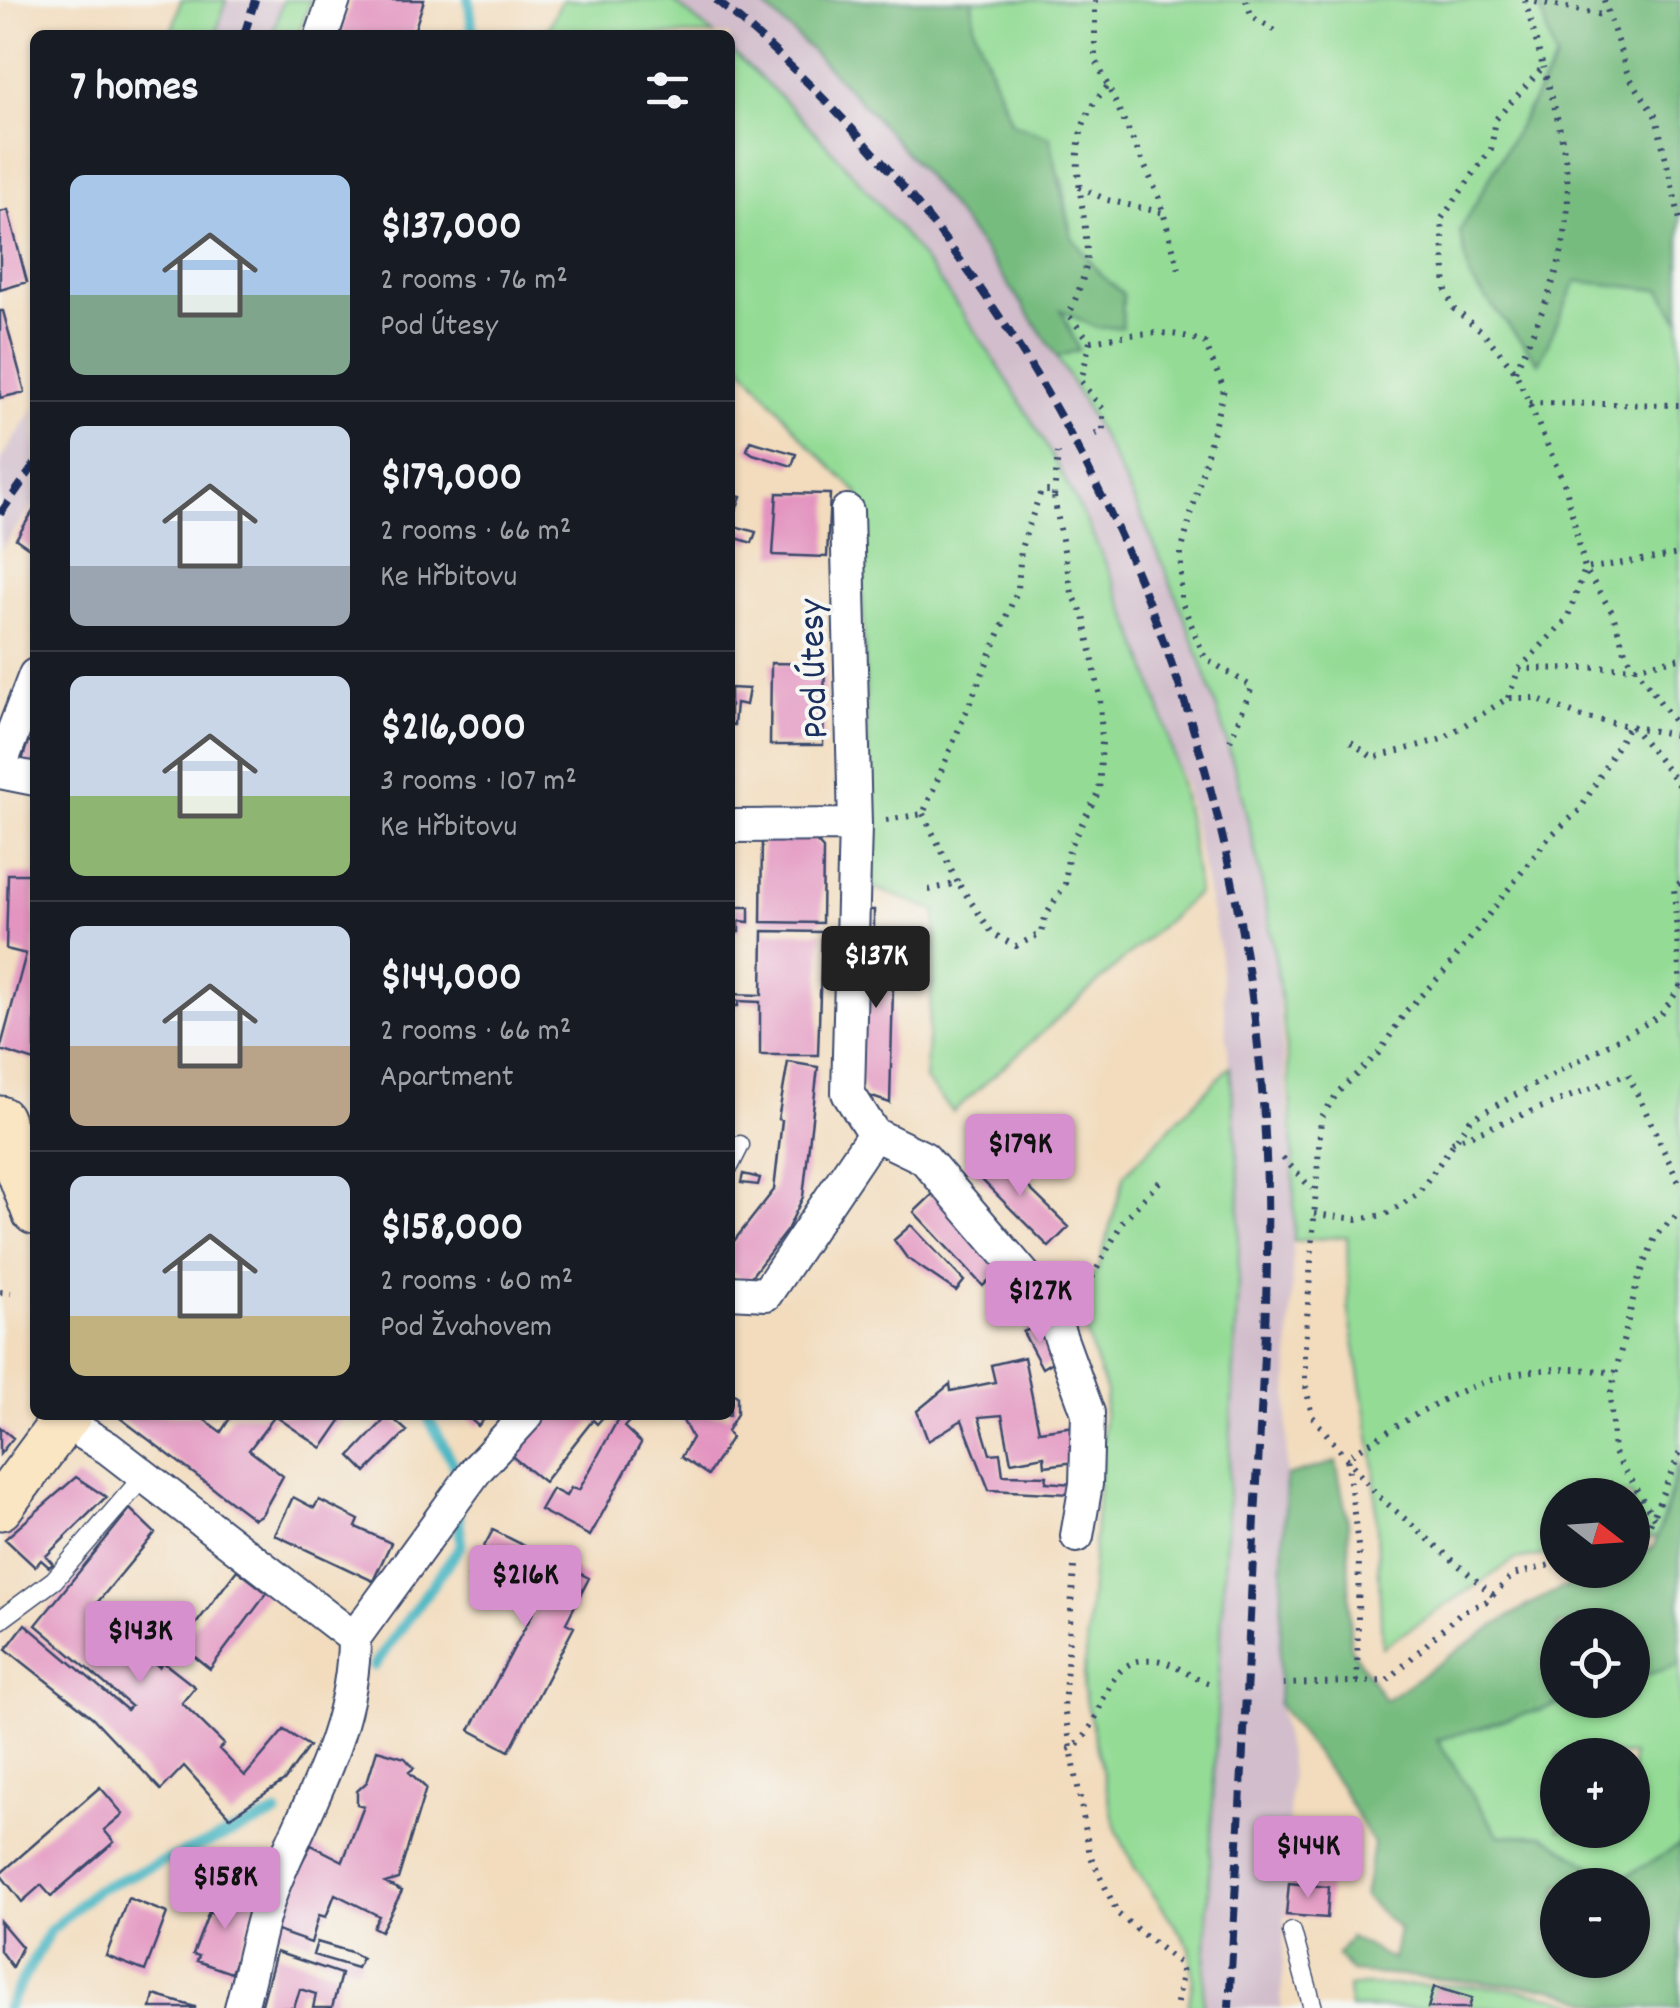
<!DOCTYPE html>
<meta charset="utf-8">
<style>
:root{--surface:#171b24;--page:#242831;--text:#f1f3f6;--muted:#9ea1a6;--line:#363941;--accent:#d690ce}
body{margin:0;font-family:Dekko,sans-serif;background:var(--page);color:var(--text);height:100vh;display:flex;flex-direction:column;font-size:38px;white-space:nowrap}
*{box-sizing:border-box;margin:0}
p{font-size:32px;color:var(--muted)}
.icon{flex:none;width:55px;height:55px;fill:none;stroke:currentColor;stroke-width:2;stroke-linecap:round;stroke-linejoin:round}
.map{position:relative;flex:1;overflow:hidden}
.drawer{position:absolute;left:30px;top:30px;width:705px;height:1390px;display:flex;flex-direction:column;background:var(--surface);border-radius:15px;box-shadow:0 2px 8px #0004}
.drawer>*{flex:none}
.needle{width:65px;rotate:107deg}
.buttons{position:absolute;left:1540px;top:1478px;display:grid;gap:20px}
.buttons a{display:grid;place-items:center;width:110px;height:110px;border-radius:50%;background:var(--surface);box-shadow:0 2px 8px #0004;font-size:50px}
.price{position:absolute;translate:-50% -85px;padding:0 22px;border-radius:10px;background:var(--accent);color:#111;font-size:32px;line-height:65px;filter:drop-shadow(0 2px 5px #0008)}
.price::after{content:'';position:absolute;left:50%;top:60px;width:30px;height:22px;margin-left:-15px;background:inherit;clip-path:polygon(0 0,100% 0,50% 100%)}
.price.active{background:#222;color:#fff}
ul{padding:0;list-style:none}
li{display:flex;align-items:center;gap:30px;height:250px;padding:0 40px}
li+li{border-top:2px solid var(--line)}
li span{display:grid;place-items:center;flex:none;width:280px;height:200px;border-radius:15px;color:#555}
li>.icon{margin-inline-start:auto}
span .icon{width:120px;height:120px;fill:#fffc;stroke-width:1}
li b{font-size:42px}
h2{display:flex;justify-content:space-between;align-items:center;height:120px;padding:0 40px;font-size:42px}
.map>svg:first-child{display:block}
</style>
<div class="map">
<svg width="1680" height="2008" viewBox="0 0 1680 2008">
<rect width="100%" height="100%" fill="#f6f6f2"/>
<filter id="ink" filterUnits="userSpaceOnUse"><feTurbulence type="fractalNoise" baseFrequency=".01" numOctaves="2"/><feDisplacementMap in="SourceGraphic" scale="20" xChannelSelector="R" yChannelSelector="G"/><feConvolveMatrix kernelMatrix="1 2 1 2 8 2 1 2 1" color-interpolation-filters="sRGB"/></filter>
<filter id="wash" filterUnits="userSpaceOnUse"><feTurbulence type="fractalNoise" baseFrequency=".0048" numOctaves="4" result="noise"/><feDisplacementMap in="SourceGraphic" scale="40" xChannelSelector="R" yChannelSelector="G"/><feGaussianBlur stdDeviation="2.25" result="paint"/><feColorMatrix in="noise" values="0 0 0 0 0 0 0 0 0 0 0 0 0 0 0 0 0 1.4 0 .05"/><feComposite in="paint" operator="in"/></filter>
<g filter="url(#wash)">
<rect width="100%" height="100%" fill="#f2dcbd"/>
<!-- industrial -->
<path fill="#d1bdcb" d="M 226,0 L 283,0 L 273,35 L 216,35 Z
M 672,0 L 758,0 L 826,62 L 954,207 L 1011,286 L 1105,437 L 1175,588 L 1237,769 L 1273,940 L 1295,1188 L 1278,1703 L 1291,1770 L 1281,2008 L 1203,2008 L 1240,1190 L 1219,948 L 1184,783 L 1124,609 L 1056,463 L 1010,386 L 911,241 L 855,176 L 787,101 L 730,49 L 730,35 L 714,35 Z
M 35,407 L 35,502 L 0,551 L 0,461 Z"/>
<!-- green -->
<path fill="#94dc96" stroke="#58867a" stroke-width="2.5" fill-rule="evenodd" d="M 181,0 L 226,0 L 216,35 L 171,35 Z
M 283,0 L 311,0 L 299,35 L 273,35 Z
M 562,0 L 672,0 L 714,35 L 545,35 Z
M 972,0 L 1537,0 L 1556,59 L 1460,231 L 1538,363 L 1576,281 L 1661,290 L 1680,321 L 1680,1454 L 1658,1537 L 1633,1540 L 1632,1495 L 1558,1495 L 1557,1553 L 1515,1560 L 1382,1647 L 1374,1461 L 1349,1312 L 1347,1236 L 1294,1241 C 1298,922 1220,630 1057,357 L 1078,350 L 1059,309 L 1122,327 L 1123,294 L 1099,273 L 1071,236 L 1062,179 L 1012,123 L 974,27 Z
M 730,49 C 959,256 1167,581 1198,893 L 953,1112 L 925,1080 L 937,911 L 872,887 L 859,494 L 809,445 L 730,351 Z
M 1230,1066 L 1240,1190 L 1238,1283 L 1203,2008 L 1188,2008 L 1193,1978 L 1190,1947 L 1135,1868 L 1116,1829 L 1083,1688 L 1106,1392 L 1081,1318 L 1078,1290 L 1098,1269 L 1125,1174 Z
M 1680,1664 L 1680,1845 L 1617,1883 L 1542,1835 L 1499,1836 L 1437,1740 L 1573,1700 L 1632,1700 L 1633,1680 ZM 1558,1755 L 1632,1755 L 1632,1830 L 1558,1830 Z
M 1364,1985 C 1438,1987 1517,1979 1586,2008 L 1469,2008 L 1471,1998 L 1435,1987 L 1428,2008 L 1350,2008 L 1348,1987 Z"/>
<!-- forest -->
<path fill="#77bc7f" stroke="#49766e" stroke-width="2.5" fill-rule="evenodd" d="M 758,0 L 972,0 L 974,27 L 1011,123 L 1050,137 L 1071,236 L 1099,273 L 1123,294 L 1122,327 L 1096,328 L 1061,310 L 1079,350 L 1057,357 C 972,224 875,106 758,0 Z
M 1537,0 L 1680,0 L 1680,321 L 1661,290 L 1576,281 L 1539,363 L 1470,279 L 1460,231 L 1556,60 Z
M 1336,1462 L 1348,1522 L 1350,1647 L 1385,1700 C 1449,1659 1557,1570 1632,1570 L 1633,1557 L 1653,1547 L 1658,1536 L 1680,1463 L 1680,1664 L 1633,1680 L 1632,1625 L 1558,1625 L 1558,1700 L 1573,1700 L 1437,1740 L 1499,1836 L 1542,1835 L 1617,1882 L 1680,1845 L 1680,2008 L 1607,2008 L 1552,1988 L 1351,1972 L 1337,1955 L 1350,1937 L 1393,1960 L 1399,1929 L 1364,1897 L 1373,1844 L 1340,1786 L 1278,1704 L 1286,1476 ZM 1558,1885 L 1632,1885 L 1632,1960 L 1558,1960 Z"/>
<g fill="none" stroke-linecap="round" stroke-linejoin="round">
<!-- stream -->
<path stroke="#48b6c2" stroke-width="11" d="M 469,0 L 473,35
M 427,1415 L 455,1467 L 456,1484
M 374,1666 L 461,1545 L 458,1507
M 7,2008 L 50,1931 L 95,1890 L 277,1814"/>
</g>
<g id="blocks">
<!-- building -->
<path fill="#e394c0" d="M 351,0 L 424,0 L 413,35 L 340,35 Z
M 8,210 L 27,282 L 0,290 L 0,212 Z
M 0,311 L 3,311 L 25,392 L 0,398 Z
M 750,441 L 796,454 L 792,466 L 753,454 L 747,450 Z
M 730,493 L 741,496 L 731,525 L 756,532 L 752,543 L 730,536 Z
M 777,493 L 830,494 L 827,557 L 773,555 Z
M 35,508 L 35,552 L 16,539 Z
M 771,663 L 825,664 L 823,745 L 770,745 Z
M 730,688 L 749,689 L 746,705 L 736,703 L 734,725 L 730,725 Z
M 28,741 L 35,743 L 35,773 L 21,764 Z
M 762,836 L 812,837 L 823,849 L 822,923 L 761,922 Z
M 8,874 L 35,874 L 35,1061 L 0,1050 L 26,954 L 6,949 Z
M 730,907 L 749,907 L 749,922 L 739,921 L 739,932 L 730,932 Z
M 863,910 L 874,910 L 874,930 L 885,931 L 885,949 L 894,949 L 890,1103 L 866,1095 L 860,1080 Z
M 763,931 L 822,932 L 818,1055 L 760,1055 L 760,1002 L 738,1001 L 738,1006 L 730,1006 L 730,994 L 762,995 Z
M 788,1062 L 818,1067 L 803,1197 L 787,1230 L 746,1283 L 730,1271 L 730,1246 L 774,1190 L 782,1120 L 778,1119 Z
M 990,1150 L 1069,1227 L 1049,1247 L 971,1169 Z
M 743,1174 L 760,1178 L 758,1185 L 741,1183 Z
M 936,1191 L 1002,1267 L 983,1286 L 914,1212 Z
M 911,1225 L 964,1281 L 956,1291 L 907,1258 L 894,1240 Z
M 1038,1325 L 1057,1359 L 1042,1368 L 1023,1332 Z
M 1024,1357 L 1039,1431 L 1075,1426 L 1075,1462 L 1045,1466 L 1044,1456 L 1011,1462 L 1002,1415 L 979,1417 L 990,1454 L 1000,1453 L 1003,1475 L 1047,1476 L 1046,1482 L 1074,1484 L 1070,1494 L 989,1490 L 962,1420 L 928,1441 L 917,1411 L 950,1384 L 951,1391 L 995,1382 L 991,1365 Z
M 730,1392 L 737,1396 L 737,1414 L 727,1431 L 731,1438 L 708,1475 L 681,1457 L 692,1438 L 680,1415 L 730,1415 Z
M 116,1415 L 198,1415 L 221,1432 L 232,1415 L 345,1415 L 322,1448 L 275,1416 L 249,1450 L 283,1476 L 262,1514 L 254,1519 Z
M 389,1415 L 407,1431 L 366,1472 L 350,1456 Z
M 466,1415 L 488,1415 L 478,1426 Z
M 544,1415 L 605,1415 L 597,1424 L 593,1420 L 544,1482 L 509,1454 Z
M 611,1415 L 635,1415 L 624,1427 L 641,1443 L 590,1536 L 540,1510 L 552,1489 L 566,1496 L 571,1488 L 579,1490 L 617,1421 Z
M 0,1427 L 13,1438 L 0,1454 Z
M 76,1477 L 106,1497 L 46,1556 L 53,1564 L 49,1567 L 41,1560 L 35,1567 L 5,1539 Z
M 293,1497 L 314,1508 L 319,1500 L 359,1520 L 356,1527 L 391,1543 L 373,1581 L 275,1535 Z
M 130,1509 L 155,1533 L 92,1609 L 159,1667 L 163,1662 L 195,1687 L 182,1703 L 224,1744 L 219,1749 L 245,1776 L 284,1730 L 309,1746 L 284,1781 L 230,1817 L 184,1766 L 161,1790 L 92,1717 L 6,1649 L 25,1624 L 127,1710 L 131,1706 L 36,1625 Z
M 493,1530 L 589,1578 L 566,1623 L 574,1627 L 509,1751 L 470,1730 L 535,1609 L 468,1576 Z
M 237,1570 L 267,1593 L 210,1669 L 180,1645 Z
M 377,1750 L 405,1758 L 414,1768 L 409,1772 L 426,1788 L 398,1879 L 385,1883 L 402,1891 L 381,1931 L 373,1927 L 379,1916 L 335,1894 L 326,1917 L 319,1915 L 311,1943 L 274,1930 L 291,1867 L 298,1869 L 311,1845 L 343,1861 L 364,1806 L 357,1804 L 357,1791 L 367,1782 Z
M 100,1787 L 123,1814 L 104,1830 L 114,1842 L 51,1896 L 41,1885 L 22,1902 L 0,1874 Z
M 1289,1883 L 1329,1887 L 1327,1918 L 1286,1915 Z
M 223,1891 L 257,1903 L 231,1973 L 197,1961 L 199,1956 L 193,1954 L 209,1912 L 214,1914 Z
M 128,1898 L 167,1913 L 145,1971 L 106,1956 Z
M 0,1921 L 22,1947 L 12,1967 L 0,1951 Z
M 317,1942 L 351,1952 L 362,1958 L 357,1968 L 313,1955 Z
M 276,1952 L 341,1974 L 332,2008 L 313,2008 L 316,1994 L 300,1989 L 294,2008 L 261,2008 Z
M 1434,1987 L 1472,1998 L 1469,2008 L 1428,2008 Z
M 154,1995 L 195,2007 L 195,2008 L 151,2008 Z"/>
</g>
</g>
<g filter="url(#ink)">
<use href="#blocks" fill-opacity="0" stroke="#3b496c" stroke-width="2.5"/>
<g fill="none" stroke-linecap="round" stroke-linejoin="round">
<!-- lane casing -->
<g stroke="#3b496c" stroke-width="21">
<path id="lane" d="M 730,1165 L 740,1145
M 0,1620 L 54,1580 L 144,1476
M 1292,1932 L 1313,2008"/>
</g>
<!-- street casing -->
<g stroke="#3b496c" stroke-width="36">
<path id="street" d="M 322,35 L 334,0
M 847,511 L 855,825 L 848,1093 L 874,1134
M 0,766 L 35,675
M 0,772 L 35,779
M 730,826 L 855,825
M 874,1134 L 924,1158 L 1048,1303 L 1088,1413 L 1086,1484 L 1077,1536
M 730,1292 L 766,1294 L 874,1134
M 65,1422 L 108,1448 L 354,1638
M 354,1638 L 477,1469 L 527,1415
M 241,2008 C 253,1965 260,1916 278,1875 C 312,1796 354,1726 354,1638"/>
</g>
<!-- secondary casing -->
<g stroke="#3b496c" stroke-width="49">
<path id="secondary" d="M 0,1119 L 35,1212
M 0,1507 L 68,1415"/>
</g>
<!-- path -->
<path stroke="#3b496c" stroke-width="6" stroke-dasharray="2.5 8" stroke-linecap="butt" d="M 1095,0 L 1095,58 L 1159,197 L 1179,270
M 1246,0 L 1252,17 L 1279,33
M 1525,0 L 1543,67 L 1496,119 L 1491,149 L 1442,218 L 1446,291 L 1454,309 L 1483,332 L 1515,371 L 1566,488 L 1585,569 L 1612,612 L 1626,654 L 1680,730
M 1525,0 L 1607,16
M 1604,0 L 1628,75 L 1656,117 L 1680,220
M 1107,87 C 1057,140 1086,192 1087,256 C 1087,275 1075,298 1069,316 L 1090,341 C 1130,335 1167,326 1205,343 L 1224,389 L 1181,553 L 1181,600 L 1205,658 L 1252,687 L 1230,741
M 1079,187 L 1107,200 L 1164,213
M 1090,341 L 1081,382 L 1103,409 L 1103,431 L 1094,435
M 1515,371 C 1574,249 1584,198 1543,67
M 1529,403 L 1680,405
M 1054,496 L 1058,453
M 1519,669 L 1636,667 L 1680,658
M 1508,698 L 1519,669 L 1567,619 L 1585,569 L 1680,554
M 1351,742 L 1373,758 L 1442,739 L 1508,698 L 1536,698 L 1582,717 L 1680,736
M 923,814 L 958,883 L 925,891
M 886,820 L 923,814 L 1018,589 L 1021,548 L 1041,491 L 1049,491 L 1054,497 L 1072,593 L 1084,616 L 1100,697 L 1102,742 L 1099,791 L 1069,848 L 1065,884 L 1045,917 L 1042,933 L 1016,946 L 993,934 L 958,883
M 1680,883 L 1674,887 L 1680,987
M 1452,1142 L 1628,1074 L 1680,1185
M 1283,1158 L 1312,1189
M 1314,1214 L 1357,1219 L 1384,1215 L 1417,1195 L 1471,1119 L 1660,1016 L 1680,987
M 0,1292 L 11,1293
M 1082,1296 L 1123,1221 L 1162,1179
M 1654,1518 L 1614,1453 L 1610,1396 L 1637,1283 L 1656,1235 L 1680,1212
M 1632,1545 L 1642,1543 L 1680,1452
M 1074,1567 L 1064,1708 L 1090,1855 L 1118,1914 L 1179,1963 L 1182,1973 L 1176,2008
M 1493,1595 L 1376,1494 L 1312,1416 L 1305,1382 L 1305,1347 L 1321,1118 L 1338,1092 L 1379,1053 L 1406,1011 L 1445,971 L 1549,837 L 1580,810 L 1630,724 L 1680,786
M 1357,1682 L 1359,1554 L 1347,1457 C 1440,1399 1500,1355 1615,1373
M 1283,1684 L 1387,1681 L 1460,1613 L 1487,1601 L 1513,1575 L 1558,1563
M 1068,1749 C 1108,1734 1096,1654 1155,1660 C 1175,1662 1192,1680 1213,1684"/>
<!-- lane -->
<use href="#lane" stroke="#fff" stroke-width="18"/>
<!-- street -->
<use href="#street" stroke="#fff" stroke-width="32"/>
<!-- secondary -->
<use href="#secondary" stroke="#fbe6c4" stroke-width="45"/>
<!-- rail -->
<path stroke="#1b2f5e" stroke-width="8" stroke-dasharray="15 8" stroke-linecap="butt" d="M 716,0 C 1067,290 1258,739 1267,1190 C 1269,1299 1261,1409 1255,1518 C 1247,1681 1238,1844 1229,2008
M 244,35 L 255,0
M 0,514 L 35,464"/>
</g>
</g>
<g text-anchor="middle" stroke-width="8" stroke-linejoin="round" paint-order="stroke">
<!-- street labels -->
<g font-size="38" fill="#1b2f5e" stroke="#f6f6f2">
<text transform="translate(811 669) rotate(-92)" y="13">Pod Útesy</text>
</g>
</g>
</svg>
<div class="buttons">
<a><svg class="needle" viewBox="-14 -14 28 28"><path d="M0-13l5 13h-10z" fill="#e53935"/><path d="M0 13l5-13h-10z" fill="#9ea1a6"/></svg></a>
<a><svg class="icon" aria-label="locate" viewBox="0 0 24 24"><circle cx="12" cy="12" r="6"/><path d="M12 2v4M12 18v4M2 12h4M18 12h4"/></svg></a>
<a>+</a>
<a>−</a>
</div>
<b class="price active" style="left:876px;top:1011px">$137K</b>
<b class="price" style="left:1020px;top:1199px">$179K</b>
<b class="price" style="left:1040px;top:1346px">$127K</b>
<b class="price" style="left:525px;top:1630px">$216K</b>
<b class="price" style="left:140px;top:1686px">$143K</b>
<b class="price" style="left:1308px;top:1901px">$144K</b>
<b class="price" style="left:225px;top:1932px">$158K</b>
<section class="drawer">
<h2>7 homes<svg class="icon" aria-label="filters" viewBox="0 0 24 24"><path d="M4 7h16M4 17h16"/><circle cx="9" cy="7" r="2"/><circle cx="15" cy="17" r="2"/></svg></h2>
<ul>
<li><span style="background:linear-gradient(#a9c7e8 60%,#7fa58c 0)"><svg class="icon" aria-label="home" viewBox="0 0 24 24"><path d="M3 11l9-7 9 7M6 9v11h12V9"/></svg></span><div><b>$137,000</b><p>2 rooms · 76 m²</p><p>Pod Útesy</p></div></li>
<li><span style="background:linear-gradient(#c9d6e8 70%,#9aa5b1 0)"><svg class="icon" aria-label="home" viewBox="0 0 24 24"><path d="M3 11l9-7 9 7M6 9v11h12V9"/></svg></span><div><b>$179,000</b><p>2 rooms · 66 m²</p><p>Ke Hřbitovu</p></div></li>
<li><span style="background:linear-gradient(#c9d6e8 60%,#8fb573 0)"><svg class="icon" aria-label="home" viewBox="0 0 24 24"><path d="M3 11l9-7 9 7M6 9v11h12V9"/></svg></span><div><b>$216,000</b><p>3 rooms · 107 m²</p><p>Ke Hřbitovu</p></div></li>
<li><span style="background:linear-gradient(#c9d6e8 60%,#b9a48a 0)"><svg class="icon" aria-label="home" viewBox="0 0 24 24"><path d="M3 11l9-7 9 7M6 9v11h12V9"/></svg></span><div><b>$144,000</b><p>2 rooms · 66 m²</p><p>Apartment</p></div></li>
<li><span style="background:linear-gradient(#c9d6e8 70%,#c2b280 0)"><svg class="icon" aria-label="home" viewBox="0 0 24 24"><path d="M3 11l9-7 9 7M6 9v11h12V9"/></svg></span><div><b>$158,000</b><p>2 rooms · 60 m²</p><p>Pod Žvahovem</p></div></li>
</ul>
</section>
</div>
